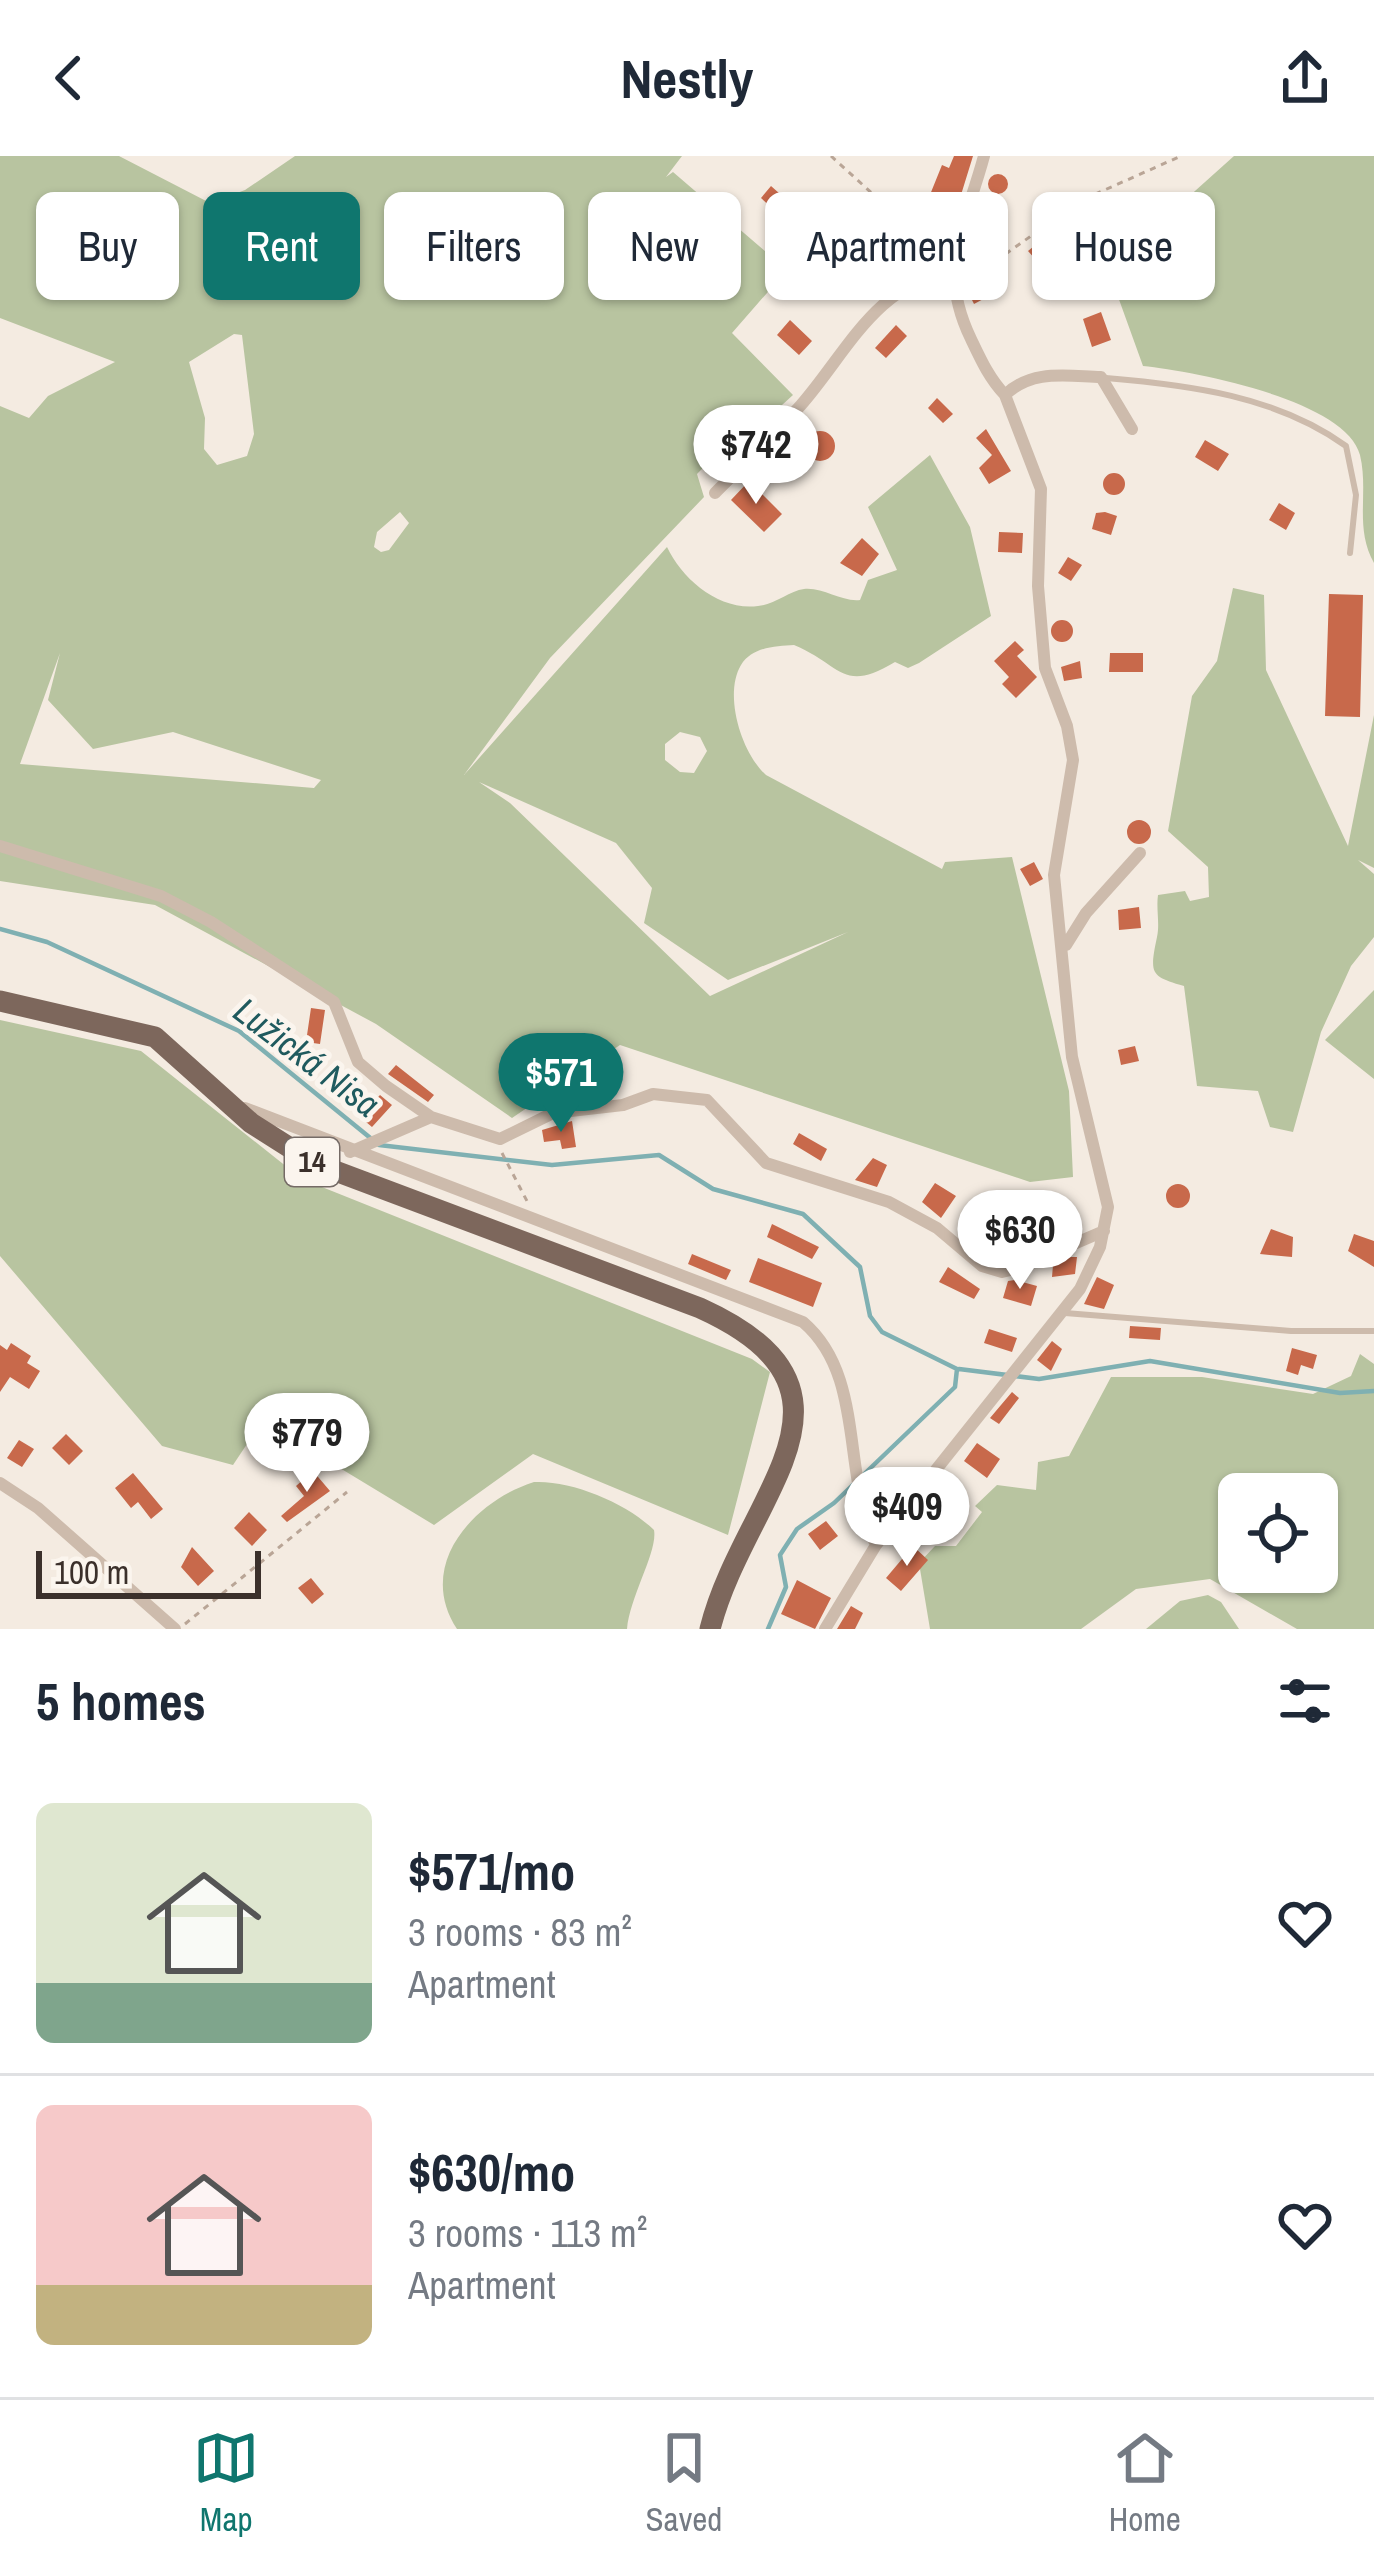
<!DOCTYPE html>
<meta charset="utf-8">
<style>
:root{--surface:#fff;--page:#f2f2f3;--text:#1f2937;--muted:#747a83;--line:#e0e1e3;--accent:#0f766e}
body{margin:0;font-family:"Archivo Narrow",sans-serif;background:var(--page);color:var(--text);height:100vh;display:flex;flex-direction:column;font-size:45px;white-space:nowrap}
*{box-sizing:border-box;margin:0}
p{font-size:39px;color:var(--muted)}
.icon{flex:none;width:66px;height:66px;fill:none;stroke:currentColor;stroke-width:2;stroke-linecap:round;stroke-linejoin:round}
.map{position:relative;height:1473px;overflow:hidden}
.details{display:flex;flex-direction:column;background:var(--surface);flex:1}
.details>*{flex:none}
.top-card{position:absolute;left:36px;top:36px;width:1302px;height:108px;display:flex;gap:24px}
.buttons{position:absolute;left:1218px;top:1317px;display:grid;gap:24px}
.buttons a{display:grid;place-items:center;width:120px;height:120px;border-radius:18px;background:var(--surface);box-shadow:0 3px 9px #0004;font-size:60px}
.scale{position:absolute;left:36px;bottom:30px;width:225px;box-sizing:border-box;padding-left:12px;border:6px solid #3b302b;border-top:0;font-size:33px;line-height:42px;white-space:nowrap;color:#3b302b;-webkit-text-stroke:9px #fbf5ee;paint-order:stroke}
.price{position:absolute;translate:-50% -102px;padding:0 27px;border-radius:42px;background:#fff;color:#222;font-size:39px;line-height:78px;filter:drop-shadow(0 3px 6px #0008)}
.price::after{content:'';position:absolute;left:50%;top:72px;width:36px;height:27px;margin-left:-18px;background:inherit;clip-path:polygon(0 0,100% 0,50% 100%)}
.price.current{background:var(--accent);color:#fff}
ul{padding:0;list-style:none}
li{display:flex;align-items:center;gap:36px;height:300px;padding:0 36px}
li+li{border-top:3px solid var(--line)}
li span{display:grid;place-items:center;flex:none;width:336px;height:240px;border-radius:18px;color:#555}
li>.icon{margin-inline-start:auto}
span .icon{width:144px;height:144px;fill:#fffc;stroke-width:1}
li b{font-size:51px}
h2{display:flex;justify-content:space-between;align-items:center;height:144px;padding:0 36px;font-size:51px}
.pill{padding:0 42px;border-radius:18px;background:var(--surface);box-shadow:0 3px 9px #0004;font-size:42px;line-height:108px}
.pill.current{background:var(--accent);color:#fff}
header{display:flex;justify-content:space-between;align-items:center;height:156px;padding:0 36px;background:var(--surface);font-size:54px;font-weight:700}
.tabs{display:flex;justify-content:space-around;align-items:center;height:168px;border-top:3px solid var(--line);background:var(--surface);font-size:33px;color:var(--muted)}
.tabs a{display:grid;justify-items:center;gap:6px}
.tabs .current{color:var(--accent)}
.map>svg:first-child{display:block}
</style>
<header><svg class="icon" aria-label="back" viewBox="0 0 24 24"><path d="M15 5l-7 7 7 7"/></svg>Nestly<svg class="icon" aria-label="share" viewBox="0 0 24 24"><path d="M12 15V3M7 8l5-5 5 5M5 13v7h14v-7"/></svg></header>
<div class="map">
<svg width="1374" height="1473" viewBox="0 0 1374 1473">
<rect width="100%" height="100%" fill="#f4ebe1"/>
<!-- green -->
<path fill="#b8c4a0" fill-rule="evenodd" d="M 0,0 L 119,0 L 210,47 L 245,34 L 295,0 L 682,0 L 666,21 L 673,16 L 787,114 L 732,177 L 793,239 L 747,281 L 739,275 L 697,318 L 704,341 L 550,502 L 464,619 L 667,391 C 682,423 719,455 758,450 C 774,449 789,435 804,433 C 823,431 841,446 860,444 L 868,424 L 897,414 L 868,351 L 930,299 L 970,371 L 991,460 L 919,507 L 908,512 L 895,506 C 842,538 842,509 794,489 C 776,490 752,491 741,509 C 723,539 742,598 766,619 L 942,713 L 945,706 L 1012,701 L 1069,935 L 1073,1021 L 1030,1026 L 620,889 L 512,962 L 376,868 L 155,749 L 0,725 L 0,250 L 29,262 L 48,240 L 115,206 L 0,162 ZM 234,178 L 242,179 L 254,278 L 247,300 L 217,309 L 204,293 L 205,262 L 189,206 ZM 400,356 L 409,367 L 389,394 L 381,396 L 374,391 L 377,376 ZM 60,497 L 48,544 L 93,593 L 173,576 L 321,624 L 314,632 L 20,608 ZM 680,576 L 700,581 L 707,595 L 694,617 L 680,616 L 665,604 L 665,588 ZM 479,626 L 616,687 L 652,732 L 644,767 L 728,824 L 848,776 L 710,840 L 510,647 Z
M 1234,0 L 1374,0 L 1374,407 C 1354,371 1369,337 1360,299 C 1346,244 1193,215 1143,210 L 1108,113 Z
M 1233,432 L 1264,439 L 1266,514 L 1348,690 L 1374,559 L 1374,712 L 1358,704 L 1374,718 L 1374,781 L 1351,810 L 1321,876 L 1293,976 L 1270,971 L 1258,935 L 1197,930 L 1184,830 C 1151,820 1149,819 1157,781 C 1160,768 1156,753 1158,739 L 1185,735 L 1190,745 L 1209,741 L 1208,711 L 1168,675 L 1192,540 L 1217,505 Z
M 1374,834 L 1374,923 L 1325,884 Z
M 0,864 L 141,895 L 302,1023 L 752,1203 L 770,1216 L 728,1379 L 533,1298 L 434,1369 L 287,1280 L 255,1276 L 233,1309 L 162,1290 L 0,1100 Z
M 1360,1198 L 1374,1208 L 1374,1473 L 1297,1473 L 1210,1423 L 1136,1433 L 1081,1473 L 930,1473 L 919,1407 L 935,1390 L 956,1390 L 982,1356 L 975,1350 L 997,1329 L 1036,1334 L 1038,1306 L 1069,1300 L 1111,1221 L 1202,1221 L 1313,1238 L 1351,1220 ZM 1239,1338 L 1317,1338 L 1317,1416 L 1239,1416 Z
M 534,1326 C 571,1324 627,1347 654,1374 C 658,1395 630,1440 627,1473 L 457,1473 C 415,1409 474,1345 534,1326 Z
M 1208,1439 L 1221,1446 L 1239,1473 L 1146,1473 L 1180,1445 Z"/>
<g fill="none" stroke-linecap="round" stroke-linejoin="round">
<!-- stream -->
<path stroke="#7fb0b2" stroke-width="4.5" d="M 0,773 L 47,786 L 239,875 L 379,989 L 552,1009 L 659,999 L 713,1033 L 803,1058 L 860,1111 L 870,1160 L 882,1176 L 957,1213 L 955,1231 L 834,1347 L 797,1373 L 780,1399 L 786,1431 L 768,1473
M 959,1213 L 1039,1223 L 1150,1205 L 1340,1237 L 1374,1235"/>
</g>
<!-- building -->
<path fill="#c8694b" d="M 954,0 L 973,0 L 952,68 L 923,56 L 942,9 L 949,12 Z
M988 28a10 10 0 1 1 20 0a10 10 0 1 1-20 0Z
M 771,30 L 797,53 L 786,65 L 761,42 Z
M 1103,54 L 1111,69 L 1095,77 L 1087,62 Z
M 1090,80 L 1096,91 L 1052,122 L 1028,95 L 1039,86 L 1051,100 L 1059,93 L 1063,98 Z
M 847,106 L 863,131 L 851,144 L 830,125 Z
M 981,124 L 989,140 L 974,148 L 966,132 Z
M 1101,156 L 1111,184 L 1092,191 L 1083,163 Z
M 790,164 L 812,185 L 799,199 L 777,179 Z
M 896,169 L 907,180 L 886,202 L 875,192 Z
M 937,242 L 953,258 L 943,267 L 928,252 Z
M 986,273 L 1011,315 L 989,328 L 979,312 L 992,299 L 976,282 Z
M805 290a15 15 0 1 1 30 0a15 15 0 1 1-30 0Z
M 1205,284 L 1229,298 L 1218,315 L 1195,301 Z
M1103 328a11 11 0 1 1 22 0a11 11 0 1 1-22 0Z
M 749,325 L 782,358 L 764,376 L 731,344 Z
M 1279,347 L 1295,357 L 1286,374 L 1269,364 Z
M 1105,356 L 1117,360 L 1111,379 L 1092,373 L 1096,357 Z
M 999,376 L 1023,377 L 1022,397 L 998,396 Z
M 862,382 L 879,398 L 862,420 L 840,407 Z
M 1068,401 L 1082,409 L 1071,425 L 1058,417 Z
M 1329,438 L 1363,439 L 1360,561 L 1325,560 Z
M1051 475a11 11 0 1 1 22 0a11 11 0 1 1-22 0Z
M 1015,485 L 1024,494 L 1017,500 L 1037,521 L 1016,542 L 1002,528 L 1009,521 L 994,505 Z
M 1110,497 L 1143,497 L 1143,516 L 1109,516 Z
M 1080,505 L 1082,522 L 1064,525 L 1061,511 Z
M1127 676a12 12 0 1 1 24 0a12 12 0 1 1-24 0Z
M 1034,706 L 1043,723 L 1030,730 L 1020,713 Z
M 1139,751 L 1141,772 L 1119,774 L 1118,754 Z
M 311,852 L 325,854 L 320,888 L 306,886 Z
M 1135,890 L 1139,905 L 1121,909 L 1118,894 Z
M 396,909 L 434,939 L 428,946 L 388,918 Z
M 612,927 L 614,940 L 575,944 L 574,932 Z
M 380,939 L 392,949 L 372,971 L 360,961 Z
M 572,965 L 576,991 L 562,993 L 560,984 L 544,986 L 542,974 Z
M 799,977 L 827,993 L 821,1005 L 793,988 Z
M 873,1002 L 887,1009 L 877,1031 L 855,1024 Z
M 935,1027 L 956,1040 L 941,1062 L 922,1046 Z
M1166 1040a12 12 0 1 1 24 0a12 12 0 1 1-24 0Z
M 772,1068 L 819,1091 L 812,1103 L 767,1081 Z
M 1271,1073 L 1293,1081 L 1292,1101 L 1260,1098 Z
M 1354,1078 L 1374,1085 L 1374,1111 L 1348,1095 Z
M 977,1081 L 1006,1091 L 1001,1105 L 974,1090 Z
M 692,1098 L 731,1114 L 726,1124 L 688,1108 Z
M 1071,1101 L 1077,1101 L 1075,1118 L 1052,1121 L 1053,1109 Z
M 758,1102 L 822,1127 L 813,1151 L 749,1126 Z
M 948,1111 L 980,1133 L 974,1143 L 939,1126 Z
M 1097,1121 L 1114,1129 L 1104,1153 L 1084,1148 Z
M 1015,1124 L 1037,1130 L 1031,1150 L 1003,1142 L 1008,1125 Z
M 1130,1170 L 1161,1172 L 1160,1184 L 1129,1182 Z
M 989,1173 L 1017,1182 L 1012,1196 L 984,1187 Z
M 1052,1185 L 1062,1193 L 1051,1215 L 1037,1204 Z
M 11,1187 L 31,1200 L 27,1207 L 40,1215 L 29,1233 L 10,1221 L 0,1236 L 0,1189 L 7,1194 Z
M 1292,1192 L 1317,1199 L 1313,1213 L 1301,1209 L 1298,1219 L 1286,1215 Z
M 1012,1236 L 1019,1242 L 999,1268 L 990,1262 Z
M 66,1278 L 83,1295 L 69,1309 L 52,1292 Z
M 19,1284 L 34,1293 L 22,1311 L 7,1302 Z
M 977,1287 L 1000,1303 L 987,1322 L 964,1305 Z
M 313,1315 L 330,1335 L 287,1366 L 281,1360 L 304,1340 L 296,1330 Z
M 133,1317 L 163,1353 L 151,1363 L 138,1346 L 131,1352 L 115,1332 Z
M 936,1333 L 955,1348 L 942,1364 L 924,1348 Z
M 249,1356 L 267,1374 L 252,1390 L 234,1372 Z
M 826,1365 L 838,1380 L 820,1394 L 808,1378 Z
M 913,1390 L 928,1404 L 901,1435 L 886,1422 Z
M 192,1391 L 214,1415 L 198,1430 L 181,1411 Z
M 311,1422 L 324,1438 L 312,1448 L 298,1432 Z
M 797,1424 L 831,1442 L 815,1473 L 781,1458 Z
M 851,1450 L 863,1457 L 855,1473 L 837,1473 Z"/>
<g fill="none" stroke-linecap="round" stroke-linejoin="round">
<!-- path -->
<path stroke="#b9a596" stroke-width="3" stroke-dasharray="6 6" stroke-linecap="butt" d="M 831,0 L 940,99
M 972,109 L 997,104 L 1082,44 L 1181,0
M 502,997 L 528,1047
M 185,1468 L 347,1336"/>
<!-- lane -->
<path stroke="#cdbbac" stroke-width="6" d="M 1106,222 C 1189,229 1277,240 1346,290 L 1356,339 L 1350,397
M 1065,1157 L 1291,1175 L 1374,1175"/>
<!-- street -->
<path stroke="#cdbbac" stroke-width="12" d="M 984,0 C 965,71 936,111 971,183 C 981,204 989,222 1005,239
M 715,337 C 744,308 774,279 801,249 C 846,198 877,125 952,117
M 0,690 L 161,740 L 211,766 L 334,846 L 358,906 L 386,930 L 431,961 L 500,983 L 553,957 L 623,949 L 653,938 L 707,944 L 766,1007 L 889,1046 L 937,1072 L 982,1110 L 1002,1116 L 1018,1112 L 1104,1075
M 1066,789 L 1086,757 L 1140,697
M 245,952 L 803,1166 C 866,1220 841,1317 876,1389
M 350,996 L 431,961
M 0,1327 L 38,1352 L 175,1473
M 825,1473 L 876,1389 L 1080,1133 L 1100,1091 L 1108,1051 L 1072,901 L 1054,719 L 1073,604 L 1067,570 L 1045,512 L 1038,430 L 1041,333 L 1005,239 C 1032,213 1065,220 1101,221 L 1132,273"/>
<!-- primary -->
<path stroke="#7d675c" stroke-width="21" d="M 0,845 L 155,881 L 251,967 L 314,1007 L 700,1152 C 885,1236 744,1338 710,1473"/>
</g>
<g text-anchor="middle" stroke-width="10" stroke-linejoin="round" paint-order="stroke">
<!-- shield labels -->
<rect fill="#fbf5ee" stroke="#756b66" stroke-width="3" x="285" y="982" width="54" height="48" rx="9"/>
<g font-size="30" font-weight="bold" fill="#3b302b">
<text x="312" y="1016">14</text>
</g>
<!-- water labels -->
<g font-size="36" font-style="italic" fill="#1f5a5e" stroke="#fbf5ee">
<text transform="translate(307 901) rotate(37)" y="13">Lužická Nisa</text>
</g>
</g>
</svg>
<div class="buttons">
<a><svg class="icon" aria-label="locate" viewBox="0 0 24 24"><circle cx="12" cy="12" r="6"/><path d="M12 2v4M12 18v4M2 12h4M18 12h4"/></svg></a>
</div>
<div class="scale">100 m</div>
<b class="price" style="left:756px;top:351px">$742</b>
<b class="price current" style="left:561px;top:979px">$571</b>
<b class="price" style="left:1020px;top:1136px">$630</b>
<b class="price" style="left:307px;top:1339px">$779</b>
<b class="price" style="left:907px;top:1413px">$409</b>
<div class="top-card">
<a class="pill">Buy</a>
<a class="pill current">Rent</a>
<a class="pill">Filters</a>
<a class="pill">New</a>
<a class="pill">Apartment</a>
<a class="pill">House</a>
</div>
</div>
<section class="details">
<h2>5 homes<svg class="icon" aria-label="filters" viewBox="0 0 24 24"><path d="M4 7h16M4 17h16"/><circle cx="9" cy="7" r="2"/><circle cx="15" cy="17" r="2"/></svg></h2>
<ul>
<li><span style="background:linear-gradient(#dfe7d0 75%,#7fa58c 0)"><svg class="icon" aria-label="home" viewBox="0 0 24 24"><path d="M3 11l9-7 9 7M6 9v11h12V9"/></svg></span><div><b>$571/mo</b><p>3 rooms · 83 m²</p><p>Apartment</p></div><svg class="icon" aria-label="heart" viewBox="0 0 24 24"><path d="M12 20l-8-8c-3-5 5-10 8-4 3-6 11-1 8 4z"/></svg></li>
<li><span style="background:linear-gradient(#f6c9c9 75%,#c2b280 0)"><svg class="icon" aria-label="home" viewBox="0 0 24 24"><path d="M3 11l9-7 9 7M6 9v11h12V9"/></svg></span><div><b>$630/mo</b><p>3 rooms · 113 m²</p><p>Apartment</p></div><svg class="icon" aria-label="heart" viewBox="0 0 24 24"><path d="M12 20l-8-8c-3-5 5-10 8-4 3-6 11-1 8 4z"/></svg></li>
</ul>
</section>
<nav class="tabs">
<a class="current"><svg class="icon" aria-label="map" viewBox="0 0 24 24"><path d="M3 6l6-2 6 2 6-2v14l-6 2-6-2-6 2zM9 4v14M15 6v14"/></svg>Map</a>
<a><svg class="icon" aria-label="saved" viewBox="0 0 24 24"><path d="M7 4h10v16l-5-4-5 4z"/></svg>Saved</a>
<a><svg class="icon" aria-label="home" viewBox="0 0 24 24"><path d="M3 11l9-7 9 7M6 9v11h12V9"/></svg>Home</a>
</nav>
